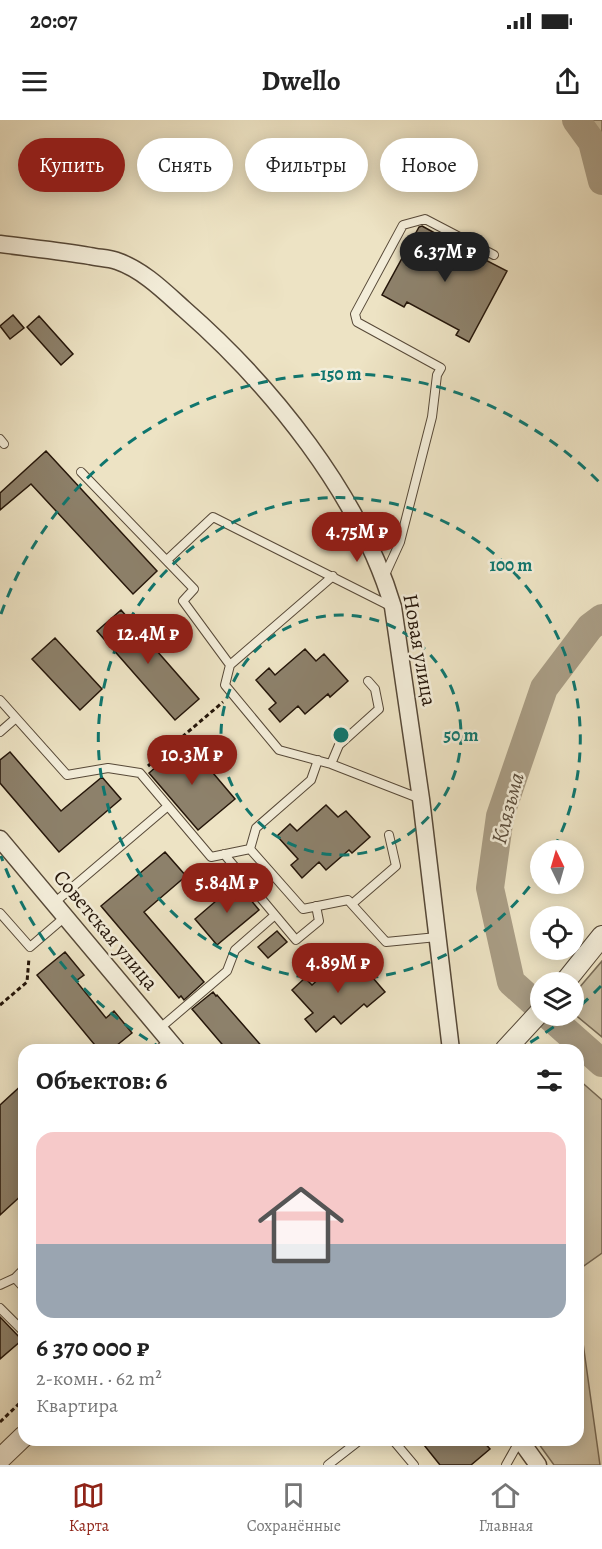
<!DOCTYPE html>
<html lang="ru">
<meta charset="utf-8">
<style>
:root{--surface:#fff;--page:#f6f6f6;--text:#222;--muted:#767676;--line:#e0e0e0;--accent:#8f2418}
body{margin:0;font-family:Alegreya,serif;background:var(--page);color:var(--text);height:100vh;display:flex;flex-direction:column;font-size:22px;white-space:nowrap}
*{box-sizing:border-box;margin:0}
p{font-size:20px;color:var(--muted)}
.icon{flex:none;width:33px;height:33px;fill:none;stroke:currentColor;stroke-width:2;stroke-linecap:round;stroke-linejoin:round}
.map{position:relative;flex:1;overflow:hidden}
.sheet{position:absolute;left:18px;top:924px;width:566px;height:402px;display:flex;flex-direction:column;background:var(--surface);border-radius:18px;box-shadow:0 3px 15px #0003}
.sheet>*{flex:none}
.top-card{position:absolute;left:18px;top:18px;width:567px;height:54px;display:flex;gap:12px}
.needle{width:39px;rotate:355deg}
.controls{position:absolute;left:530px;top:720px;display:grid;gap:12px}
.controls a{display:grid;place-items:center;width:54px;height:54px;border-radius:50%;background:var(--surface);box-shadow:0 3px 15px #0003;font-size:30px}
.price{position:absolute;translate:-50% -51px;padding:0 14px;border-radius:21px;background:var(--accent);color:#fff;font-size:20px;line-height:39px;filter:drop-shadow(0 2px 3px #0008)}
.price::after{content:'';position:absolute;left:50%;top:36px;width:18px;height:14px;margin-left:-9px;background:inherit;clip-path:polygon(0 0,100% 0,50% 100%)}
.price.current{background:#222;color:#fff}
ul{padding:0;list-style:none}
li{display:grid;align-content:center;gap:12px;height:318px;padding:0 18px}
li+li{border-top:2px solid var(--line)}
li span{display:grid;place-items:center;height:186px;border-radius:18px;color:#555}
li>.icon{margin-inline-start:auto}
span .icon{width:108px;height:108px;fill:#fffc;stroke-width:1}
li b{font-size:26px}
h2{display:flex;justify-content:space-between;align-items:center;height:72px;padding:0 18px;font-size:26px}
.pill{padding:0 21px;border-radius:27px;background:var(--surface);box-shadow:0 3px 15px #0003;font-size:21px;line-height:54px}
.pill.current{background:var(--accent);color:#fff}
.status{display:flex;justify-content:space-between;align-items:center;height:42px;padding:0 30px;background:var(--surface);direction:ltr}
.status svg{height:16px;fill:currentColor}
header{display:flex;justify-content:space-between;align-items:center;height:78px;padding:0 18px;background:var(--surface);font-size:27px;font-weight:600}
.menu{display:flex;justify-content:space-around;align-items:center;height:84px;border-top:2px solid var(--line);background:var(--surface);font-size:16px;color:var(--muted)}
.menu a{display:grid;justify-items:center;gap:3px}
.menu .current{color:var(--accent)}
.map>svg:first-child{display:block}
</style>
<div class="status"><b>20:07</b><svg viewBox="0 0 49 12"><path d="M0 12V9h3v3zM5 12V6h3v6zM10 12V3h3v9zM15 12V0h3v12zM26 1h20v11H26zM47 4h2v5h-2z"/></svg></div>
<header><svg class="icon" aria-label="menu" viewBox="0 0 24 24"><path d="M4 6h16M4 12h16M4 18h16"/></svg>Dwello<svg class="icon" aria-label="share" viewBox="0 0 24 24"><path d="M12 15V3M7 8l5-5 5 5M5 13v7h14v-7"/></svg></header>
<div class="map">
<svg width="602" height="1345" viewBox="0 0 602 1345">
<rect width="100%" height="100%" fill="#ede3c4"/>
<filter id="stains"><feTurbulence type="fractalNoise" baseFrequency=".00333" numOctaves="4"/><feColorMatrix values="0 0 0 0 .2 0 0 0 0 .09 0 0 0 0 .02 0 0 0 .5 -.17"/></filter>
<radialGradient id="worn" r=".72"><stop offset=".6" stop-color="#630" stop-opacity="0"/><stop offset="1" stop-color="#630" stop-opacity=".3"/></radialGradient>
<!-- green -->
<path fill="#cbc0a4" stroke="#786b57" stroke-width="1.5" d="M 585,0 L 602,0 L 602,28 Z
M 602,841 L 602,917 L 573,893 L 573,875 Z
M 578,959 L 602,980 L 602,1133 L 578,1150 Z
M 578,1187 L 600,1345 L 554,1345 L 536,1320 L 578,1320 Z"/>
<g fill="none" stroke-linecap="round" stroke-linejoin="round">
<!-- river -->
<path stroke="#a99d85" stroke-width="28" d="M 576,0 L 592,22 L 602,61
M 540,888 L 511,862 L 490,768 L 500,696 L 544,568 L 590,507 L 602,498
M 549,896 L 602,943"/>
</g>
<!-- building -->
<path fill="#8d816b" stroke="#25160a" stroke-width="1.5" d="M 422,106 L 444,118 L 440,125 L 466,139 L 470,132 L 507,151 L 469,222 L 456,215 L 459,210 L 407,182 L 404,187 L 382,175 L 419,107 Z
M 13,195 L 24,208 L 10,219 L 0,206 Z
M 39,196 L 73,234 L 61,245 L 27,207 Z
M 46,331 L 157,451 L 133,474 L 31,364 L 0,390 L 0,373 Z
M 121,490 L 199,579 L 175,600 L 97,511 Z
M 55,518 L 102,569 L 80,590 L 32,539 Z
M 305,529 L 316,541 L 324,534 L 348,561 L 330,577 L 328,574 L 305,594 L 298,586 L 280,602 L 269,589 L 276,583 L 256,560 L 269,548 L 275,555 Z
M 186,621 L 235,679 L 198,710 L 149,653 Z
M 10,632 L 61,691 L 102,657 L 121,679 L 59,732 L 0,663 L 0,640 Z
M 326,685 L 338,697 L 346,691 L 370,717 L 352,733 L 349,730 L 326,750 L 319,742 L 302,758 L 291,745 L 298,739 L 277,716 L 290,704 L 297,711 Z
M 165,732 L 186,756 L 144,792 L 204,862 L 184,880 L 181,876 L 179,878 L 101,786 Z
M 237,763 L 259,790 L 217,825 L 195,799 Z
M 277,811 L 287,822 L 268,838 L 258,827 Z
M 65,832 L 84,855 L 76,861 L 106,898 L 114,891 L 132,913 L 111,930 L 99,930 L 37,855 Z
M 341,839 L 353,852 L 361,844 L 385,872 L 367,887 L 364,884 L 341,904 L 334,896 L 316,912 L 305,899 L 313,893 L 292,870 L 305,858 L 312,865 Z
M 213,872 L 216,876 L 217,875 L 265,930 L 227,930 L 192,889 Z
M 24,963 L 24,1073 L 0,1095 L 0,985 Z
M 0,1197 L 22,1220 L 0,1239 Z
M 420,1320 L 482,1320 L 490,1329 L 471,1345 L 440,1345 Z"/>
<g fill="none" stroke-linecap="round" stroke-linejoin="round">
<!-- service casing -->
<g stroke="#574938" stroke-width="10">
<path id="service" d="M 0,319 L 4,324
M 81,352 L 194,469 L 183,481 L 230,545 L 225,565 L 279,630 L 331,644 L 421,679
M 167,440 L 213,397 L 392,487
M 384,457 L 400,422 L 432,297 L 437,255 L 441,248 L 357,202 L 355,194 L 403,105 L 425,99 L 494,135
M 230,545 L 333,456
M 0,580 L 67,655 L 108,648 L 140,653 L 211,737 L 250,729 L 303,789 L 348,780 L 386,822 L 437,817
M 0,612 L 16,598
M 331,644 L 339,625 L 379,589 L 375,569 L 368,561
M 250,729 L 256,708 L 311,660 L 318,640
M 224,734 L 275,795
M 54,783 L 168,686
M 352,784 L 396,746 L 389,715
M 0,793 L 30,827 L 65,797
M 159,909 L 227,851 L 235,830 L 275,795 L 296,820 L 319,801 L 316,786
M 158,930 L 169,921
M 578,1133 L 578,1132
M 24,1149 L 15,1158 L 24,1168
M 0,1165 L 15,1158
M 0,1188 L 24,1212
M 393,1320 L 414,1345
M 328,1345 L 360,1320
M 506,1345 L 520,1320"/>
</g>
<!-- minor casing -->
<g stroke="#574938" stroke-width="19">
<path id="minor" d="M 0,124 C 30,128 60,131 90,136 C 99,138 109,138 117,141 C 143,150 164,171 184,189 C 271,265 360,375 393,487 L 421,679 L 451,930
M 0,719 L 177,930
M 520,1320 L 538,1345"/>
</g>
<!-- tertiary casing -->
<g stroke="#574938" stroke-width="22">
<path id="tertiary" d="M 565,862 L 602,816
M 505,930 L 540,892
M 0,1339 L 24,1316"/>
</g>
<!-- path -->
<path stroke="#25160a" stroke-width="3" stroke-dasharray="4.5 3" stroke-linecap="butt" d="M 148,646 L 223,582
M 0,885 L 27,862 L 29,838
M 0,1302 L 24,1279"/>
<!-- service -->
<use href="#service" stroke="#f3edd9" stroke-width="8"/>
<!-- minor -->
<use href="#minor" stroke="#f3edd9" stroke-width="16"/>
<!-- tertiary -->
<use href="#tertiary" stroke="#f3edd9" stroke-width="20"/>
</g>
<!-- distance rings -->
<g fill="none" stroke="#0f766e" stroke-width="3" stroke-dasharray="10 8">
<circle cx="341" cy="615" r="120"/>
<path d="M540 752A241 241 0 1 1 553 730"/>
<path d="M601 866A361 361 0 0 1 573 892M568 896A361 361 0 0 1 519 929M163 929A361 361 0 0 1 1 736M1 494A361 361 0 0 1 601 364"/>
</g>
<g text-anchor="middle" stroke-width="5" stroke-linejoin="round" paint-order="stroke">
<!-- street labels -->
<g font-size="21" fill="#25160a" stroke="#f3edd9">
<text transform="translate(420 530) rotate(80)" y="7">Новая улица</text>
<text transform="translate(106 810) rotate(50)" y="7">Советская улица</text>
</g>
<!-- water labels -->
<g font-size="22" font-style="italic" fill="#5a4c3b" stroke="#f3edd9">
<text transform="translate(507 688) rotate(-75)" y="8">Клязьма</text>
</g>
</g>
<circle cx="341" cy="615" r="9" fill="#0f766e" stroke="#f3edd9" stroke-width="3"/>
<g font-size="18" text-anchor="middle" font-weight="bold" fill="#0f766e" stroke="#f3edd9" stroke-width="5" stroke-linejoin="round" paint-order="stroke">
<text x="341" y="260">150 m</text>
<text x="511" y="451">100 m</text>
<text x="461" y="621">50 m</text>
</g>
<rect width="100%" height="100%" filter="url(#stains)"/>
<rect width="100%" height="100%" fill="url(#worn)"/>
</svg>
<div class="controls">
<a><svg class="needle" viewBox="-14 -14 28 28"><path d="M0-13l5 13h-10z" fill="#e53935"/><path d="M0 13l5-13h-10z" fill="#767676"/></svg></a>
<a><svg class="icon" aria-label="locate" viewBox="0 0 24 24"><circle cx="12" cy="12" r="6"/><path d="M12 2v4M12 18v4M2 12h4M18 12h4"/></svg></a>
<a><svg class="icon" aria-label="layers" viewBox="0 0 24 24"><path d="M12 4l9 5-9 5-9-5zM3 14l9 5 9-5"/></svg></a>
</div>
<b class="price current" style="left:445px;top:163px">6.37M ₽</b>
<b class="price" style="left:357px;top:443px">4.75M ₽</b>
<b class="price" style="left:148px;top:545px">12.4M ₽</b>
<b class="price" style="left:192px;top:666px">10.3M ₽</b>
<b class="price" style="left:227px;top:794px">5.84M ₽</b>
<b class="price" style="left:338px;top:874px">4.89M ₽</b>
<div class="top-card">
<a class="pill current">Купить</a>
<a class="pill">Снять</a>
<a class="pill">Фильтры</a>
<a class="pill">Новое</a>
</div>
<section class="sheet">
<h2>Объектов: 6<svg class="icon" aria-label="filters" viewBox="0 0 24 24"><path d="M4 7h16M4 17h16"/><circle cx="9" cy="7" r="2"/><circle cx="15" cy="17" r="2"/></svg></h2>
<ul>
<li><span style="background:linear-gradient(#f6c9c9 60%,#9aa5b1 0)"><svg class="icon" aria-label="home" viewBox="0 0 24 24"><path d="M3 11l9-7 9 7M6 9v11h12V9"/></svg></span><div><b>6 370 000 ₽</b><p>2-комн. · 62 m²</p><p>Квартира</p></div></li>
</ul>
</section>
</div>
<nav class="menu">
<a class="current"><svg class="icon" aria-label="map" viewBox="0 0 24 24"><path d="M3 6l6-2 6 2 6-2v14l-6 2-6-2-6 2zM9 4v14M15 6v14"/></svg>Карта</a>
<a><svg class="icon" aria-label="saved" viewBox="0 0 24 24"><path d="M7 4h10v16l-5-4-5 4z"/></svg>Сохранённые</a>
<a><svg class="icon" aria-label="home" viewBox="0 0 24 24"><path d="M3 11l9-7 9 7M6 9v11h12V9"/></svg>Главная</a>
</nav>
